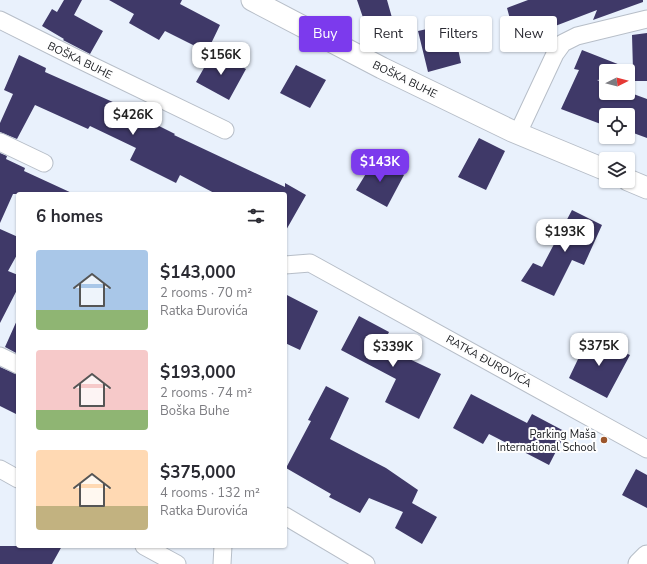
<!DOCTYPE html>
<meta charset="utf-8">
<style>
:root{--surface:#fff;--page:#f2f2f3;--text:#2b2b33;--muted:#7c7c81;--accent:#7c3aed}
body{margin:0;font-family:"Nunito Sans",sans-serif;background:var(--page);color:var(--text);height:100vh;display:flex;flex-direction:column;font-size:15px;white-space:nowrap}
*{box-sizing:border-box;margin:0}
p{font-size:13px;color:var(--muted)}
.icon{flex:none;width:22px;height:22px;fill:none;stroke:currentColor;stroke-width:2;stroke-linecap:round;stroke-linejoin:round}
.map{position:relative;flex:1;overflow:hidden}
.details{position:absolute;left:16px;top:192px;width:271px;height:356px;display:flex;flex-direction:column;background:var(--surface);border-radius:4px;box-shadow:0 1px 3px #0004}
.details>*{flex:none}
.banner{position:absolute;left:299px;top:16px;width:288px;height:36px;display:flex;gap:8px}
.needle{width:26px;rotate:84deg}
.controls{position:absolute;left:599px;top:64px;display:grid;gap:8px}
.controls a{display:grid;place-items:center;width:36px;height:36px;border-radius:4px;background:var(--surface);box-shadow:0 1px 3px #0004;font-size:20px}
.price{position:absolute;translate:-50% -34px;padding:0 9px;border-radius:8px;background:#fff;color:#222;font-size:13px;line-height:26px;filter:drop-shadow(0 1px 2px #0008)}
.price::after{content:'';position:absolute;left:50%;top:24px;width:12px;height:9px;margin-left:-6px;background:inherit;clip-path:polygon(0 0,100% 0,50% 100%)}
.price.current{background:var(--accent);color:#fff}
ul{padding:0;list-style:none}
li{display:flex;align-items:center;gap:12px;height:100px;padding:0 20px}
li span{display:grid;place-items:center;flex:none;width:112px;height:80px;border-radius:4px;color:#555}
li>.icon{margin-inline-start:auto}
span .icon{width:48px;height:48px;fill:#fffc;stroke-width:1}
li b{font-size:17px}
h2{display:flex;justify-content:space-between;align-items:center;height:48px;padding:0 20px;font-size:17px}
.chip{padding:0 14px;border-radius:4px;background:var(--surface);box-shadow:0 1px 3px #0004;font-size:14px;line-height:36px}
.chip.current{background:var(--accent);color:#fff}
.map>svg:first-child{display:block}
</style>
<div class="map">
<svg width="647" height="564" viewBox="0 0 647 564">
<rect width="100%" height="100%" fill="#e9f1fc"/>
<!-- building -->
<path fill="#3f3968" d="M 64,0 L 82,0 L 74,15 L 103,31 L 90,54 L 63,40 L 64,39 L 42,26 L 52,9 L 57,12 Z
M 109,0 L 182,0 L 180,4 L 220,25 L 207,52 L 165,31 L 159,40 L 129,23 L 134,14 Z
M 357,0 L 387,0 L 400,46 L 377,52 L 374,50 Z
M 528,0 L 643,0 L 643,2 L 593,20 L 597,10 L 516,41 L 507,8 Z
M 436,27 L 439,38 L 455,34 L 461,63 L 428,72 L 418,31 Z
M 647,33 L 647,81 L 634,81 L 633,74 L 628,75 L 628,71 L 606,71 L 606,79 L 597,80 L 606,84 L 606,93 L 628,92 L 647,99 L 647,138 L 628,131 L 628,115 L 606,115 L 606,126 L 561,109 L 579,70 L 574,69 L 582,50 L 633,70 L 632,35 Z
M 213,52 L 246,69 L 229,100 L 196,82 Z
M 19,55 L 46,68 L 45,72 L 140,114 L 139,116 L 175,134 L 174,135 L 285,187 L 285,183 L 306,195 L 285,232 L 285,194 L 216,194 L 180,175 L 176,183 L 130,160 L 136,148 L 90,126 L 88,129 L 35,105 L 17,139 L 0,132 L 0,123 L 13,94 L 4,90 Z
M 296,65 L 326,80 L 310,108 L 280,93 Z
M 479,138 L 505,151 L 486,190 L 458,177 Z
M 0,153 L 7,156 L 6,159 L 25,168 L 24,171 L 74,194 L 13,194 L 0,223 Z
M 375,159 L 404,175 L 387,207 L 356,190 Z
M 572,210 L 602,225 L 584,265 L 572,260 L 554,296 L 521,281 L 533,263 L 542,267 Z
M 0,229 L 18,237 L 18,253 L 8,271 L 18,275 L 18,288 L 0,323 Z
M 285,294 L 318,311 L 300,350 L 285,343 Z
M 359,316 L 389,332 L 382,346 L 441,374 L 419,419 L 385,402 L 396,379 L 341,350 Z
M 18,318 L 18,354 L 5,347 Z
M 589,336 L 630,355 L 607,398 L 569,378 Z
M 0,367 L 18,375 L 18,415 L 0,406 Z
M 326,386 L 349,398 L 330,439 L 386,468 L 418,490 L 412,503 L 437,517 L 422,544 L 395,528 L 403,512 L 369,498 L 360,513 L 329,497 L 331,494 L 286,468 L 311,421 L 308,420 Z
M 471,394 L 527,423 L 532,414 L 566,432 L 549,465 L 489,434 L 483,444 L 453,428 Z
M 636,469 L 647,475 L 647,508 L 622,495 Z
M 0,546 L 62,546 L 52,564 L 0,564 Z"/>
<g fill="none" stroke-linecap="round" stroke-linejoin="round">
<!-- minor casing -->
<g stroke="#b7bec8" stroke-width="19">
<path id="minor" d="M 0,20 L 76,58 L 225,130
M 518,133 L 555,54 L 563,43 L 577,36 L 647,19
M 0,142 L 44,163
M 285,265 L 310,263 L 647,449
M 0,356 L 18,365
M 0,469 L 18,479
M 285,516 L 366,564
M 144,546 L 177,564
M 222,564 L 223,546"/>
</g>
<!-- tertiary casing -->
<g stroke="#b7bec8" stroke-width="23">
<path id="tertiary" d="M 252,0 L 382,68 L 512,131 L 606,170
M 628,180 L 647,188
M 639,564 L 647,556"/>
</g>
<!-- minor -->
<use href="#minor" stroke="#fff" stroke-width="17"/>
<!-- tertiary -->
<use href="#tertiary" stroke="#fff" stroke-width="21"/>
</g>
<!-- markers -->
<circle fill="#9b552b" stroke="#fefefe" stroke-width="1.5" cx="604" cy="440" r="4"/>
<g text-anchor="middle" stroke-width="4" stroke-linejoin="round" paint-order="stroke">
<!-- street labels -->
<g font-size="11" fill="#17191d" stroke="#fefefe">
<text transform="translate(80 60) rotate(26)" y="4">BOŠKA BUHE</text>
<text transform="translate(405 79) rotate(26)" y="4">BOŠKA BUHE</text>
<text transform="translate(489 361) rotate(29)" y="4">RATKA ĐUROVIĆA</text>
</g>
<!-- poi labels -->
<g font-size="11" fill="#17191d" stroke="#fefefe" text-anchor="end">
<text x="596" y="438">Parking Maša<tspan x="596" dy="13">International School</tspan></text>
</g>
</g>
</svg>
<div class="controls">
<a><svg class="needle" viewBox="-14 -14 28 28"><path d="M0-13l5 13h-10z" fill="#e53935"/><path d="M0 13l5-13h-10z" fill="#7c7c81"/></svg></a>
<a><svg class="icon" aria-label="locate" viewBox="0 0 24 24"><circle cx="12" cy="12" r="6"/><path d="M12 2v4M12 18v4M2 12h4M18 12h4"/></svg></a>
<a><svg class="icon" aria-label="layers" viewBox="0 0 24 24"><path d="M12 4l9 5-9 5-9-5zM3 14l9 5 9-5"/></svg></a>
</div>
<b class="price" style="left:221px;top:76px">$156K</b>
<b class="price" style="left:133px;top:136px">$426K</b>
<b class="price current" style="left:380px;top:183px">$143K</b>
<b class="price" style="left:565px;top:253px">$193K</b>
<b class="price" style="left:599px;top:367px">$375K</b>
<b class="price" style="left:393px;top:368px">$339K</b>
<div class="banner">
<a class="chip current">Buy</a>
<a class="chip">Rent</a>
<a class="chip">Filters</a>
<a class="chip">New</a>
</div>
<section class="details">
<h2>6 homes<svg class="icon" aria-label="filters" viewBox="0 0 24 24"><path d="M4 7h16M4 17h16"/><circle cx="9" cy="7" r="2"/><circle cx="15" cy="17" r="2"/></svg></h2>
<ul>
<li><span style="background:linear-gradient(#a9c7e8 75%,#8fb573 0)"><svg class="icon" aria-label="home" viewBox="0 0 24 24"><path d="M3 11l9-7 9 7M6 9v11h12V9"/></svg></span><div><b>$143,000</b><p>2 rooms · 70 m²</p><p>Ratka Đurovića</p></div></li>
<li><span style="background:linear-gradient(#f6c9c9 75%,#8fb573 0)"><svg class="icon" aria-label="home" viewBox="0 0 24 24"><path d="M3 11l9-7 9 7M6 9v11h12V9"/></svg></span><div><b>$193,000</b><p>2 rooms · 74 m²</p><p>Boška Buhe</p></div></li>
<li><span style="background:linear-gradient(#ffd9b3 70%,#c2b280 0)"><svg class="icon" aria-label="home" viewBox="0 0 24 24"><path d="M3 11l9-7 9 7M6 9v11h12V9"/></svg></span><div><b>$375,000</b><p>4 rooms · 132 m²</p><p>Ratka Đurovića</p></div></li>
</ul>
</section>
</div>
